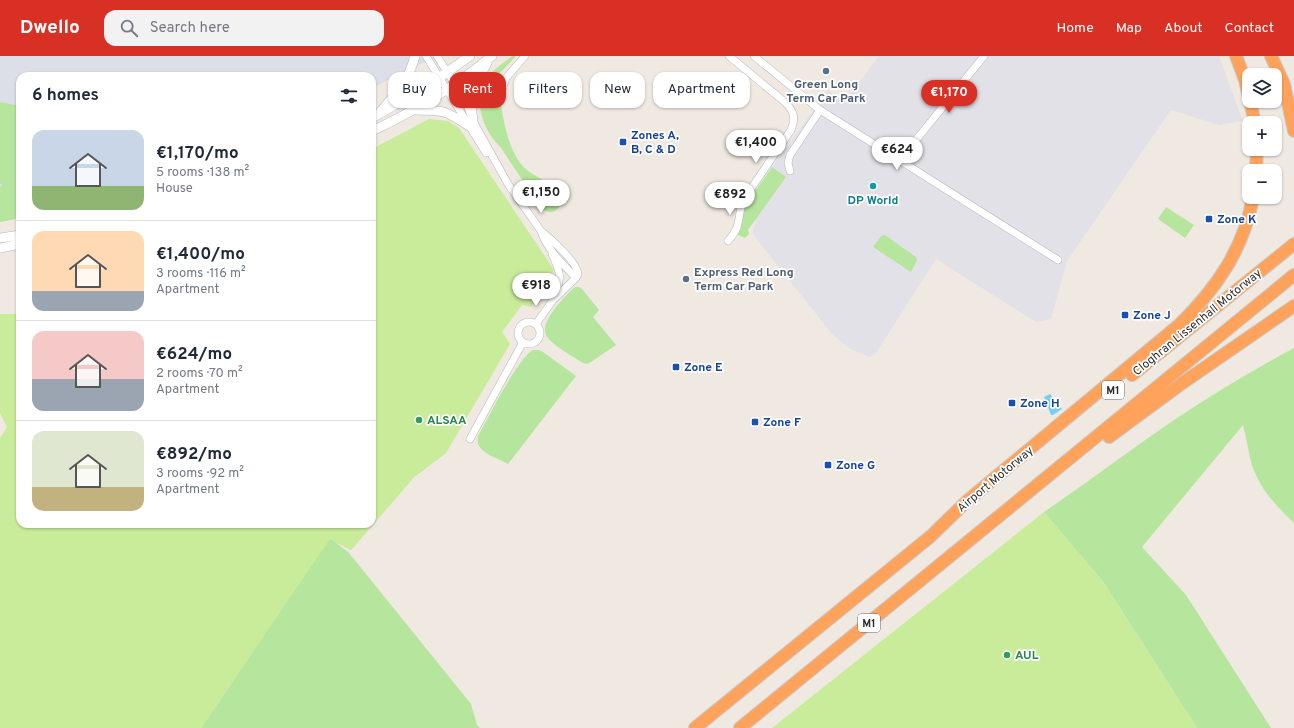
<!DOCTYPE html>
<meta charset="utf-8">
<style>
:root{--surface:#fff;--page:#f2f2f3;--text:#1f2937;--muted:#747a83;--line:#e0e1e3;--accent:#d93025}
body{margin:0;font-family:Overpass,sans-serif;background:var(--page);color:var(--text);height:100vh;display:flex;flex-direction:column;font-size:15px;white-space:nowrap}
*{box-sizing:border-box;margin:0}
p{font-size:13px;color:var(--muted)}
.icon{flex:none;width:22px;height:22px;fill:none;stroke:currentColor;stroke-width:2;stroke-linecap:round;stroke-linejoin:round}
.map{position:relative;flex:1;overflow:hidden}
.side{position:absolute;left:16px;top:16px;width:360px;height:456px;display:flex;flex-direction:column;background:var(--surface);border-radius:12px;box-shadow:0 1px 3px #0004}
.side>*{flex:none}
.guide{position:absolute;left:388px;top:16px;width:380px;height:36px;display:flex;gap:8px}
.tools{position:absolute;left:1242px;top:12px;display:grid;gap:8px}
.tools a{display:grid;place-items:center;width:40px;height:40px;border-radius:8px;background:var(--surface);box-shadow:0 1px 3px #0004;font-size:20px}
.price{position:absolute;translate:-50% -34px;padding:0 9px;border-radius:14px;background:#fff;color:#222;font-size:13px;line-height:26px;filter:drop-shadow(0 1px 2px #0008)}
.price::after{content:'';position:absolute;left:50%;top:24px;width:12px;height:9px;margin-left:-6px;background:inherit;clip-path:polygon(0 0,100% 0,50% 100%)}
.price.on{background:var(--accent);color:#fff}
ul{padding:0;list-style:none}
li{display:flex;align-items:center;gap:12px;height:100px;padding:0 16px}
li+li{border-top:1px solid var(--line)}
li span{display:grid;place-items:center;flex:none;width:112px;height:80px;border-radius:12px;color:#555}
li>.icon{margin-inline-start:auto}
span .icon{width:48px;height:48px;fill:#fffc;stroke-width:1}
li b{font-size:17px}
h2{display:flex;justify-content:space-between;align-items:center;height:48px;padding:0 16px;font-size:17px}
.chip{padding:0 14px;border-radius:12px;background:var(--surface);box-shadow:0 1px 3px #0004;font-size:14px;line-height:36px}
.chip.on{background:var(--accent);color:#fff}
header{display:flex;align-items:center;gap:24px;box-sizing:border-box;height:56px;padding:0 20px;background:var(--accent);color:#fff}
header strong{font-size:19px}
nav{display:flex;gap:22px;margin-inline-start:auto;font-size:14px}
.search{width:280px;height:36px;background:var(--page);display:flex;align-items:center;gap:10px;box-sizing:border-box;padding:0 14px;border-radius:12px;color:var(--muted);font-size:15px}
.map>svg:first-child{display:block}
</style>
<header>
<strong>Dwello</strong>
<div class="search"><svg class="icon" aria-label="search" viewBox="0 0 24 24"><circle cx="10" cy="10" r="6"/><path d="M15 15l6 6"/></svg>Search here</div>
<nav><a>Home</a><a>Map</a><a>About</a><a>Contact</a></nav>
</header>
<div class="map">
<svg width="1294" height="672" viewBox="0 0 1294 672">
<rect width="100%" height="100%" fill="#efe9e1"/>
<!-- industrial -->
<path fill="#e3e1e8" d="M 879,0 L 1219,0 L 1243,65 L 1219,69 L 1171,54 L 1067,205 L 1051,263 L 1036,266 L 936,203 L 876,297 L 870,301 L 850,293 L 832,278 L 752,177 L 756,165 L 754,157 L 747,146 L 828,34 L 844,46 Z"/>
<!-- airport -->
<path fill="#dcdee8" d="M 0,0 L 437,0 L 372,32 L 372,20 L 20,20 L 20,162 L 0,166 Z"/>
<!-- green -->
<path fill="#b6e59e" d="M 512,0 L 516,0 L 500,17 L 492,39 L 500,39 C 502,61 509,100 527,114 C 537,122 555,128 560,141 C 562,148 558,156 550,156 C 547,156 544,154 541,152 L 501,92 C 482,73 470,40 491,17 C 497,11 505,6 512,0 Z
M 0,46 L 20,50 L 20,162 L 0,166 L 0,132 L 2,129 L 0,127 Z
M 772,111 L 786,121 L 748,174 L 749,178 L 745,182 L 736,178 L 740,175 L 745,150 Z
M 1166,151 L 1194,169 L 1185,182 L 1158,163 Z
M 885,179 L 916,201 L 917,204 L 911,216 L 873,191 L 881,180 Z
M 575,231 L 579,231 L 582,233 L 599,254 L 593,261 L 616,289 L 588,308 L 583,307 C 574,301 550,288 546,279 C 539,266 566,239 575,231 Z
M 1294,292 L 1294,467 C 1276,450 1260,433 1252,409 C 1248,396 1247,382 1243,369 L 1142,491 L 1186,539 L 1271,672 L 1197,672 L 1104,527 L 1044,456 C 1088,426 1130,394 1174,364 C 1213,338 1253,314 1294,292 Z
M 533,294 L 539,294 L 543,296 L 576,320 L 508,408 C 497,401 474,397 478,380 C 489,361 517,303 533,294 Z
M 418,376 L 446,397 L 414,421 L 351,494 L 334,485 L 349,497 L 471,648 L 477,669 L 480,672 L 201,672 L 293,536 L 222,468 L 372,468 Z"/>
<!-- pitch -->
<path fill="#c9ec9a" d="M 429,63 L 448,65 L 459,72 L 554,214 L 531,251 L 522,249 L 502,276 L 510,288 L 446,397 L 414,421 L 351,494 L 330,483 L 201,672 L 0,672 L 0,382 L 7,371 L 0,357 L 0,258 L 20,258 L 20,468 L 372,468 L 372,93 Z
M 1044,456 L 1104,527 L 1197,672 L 772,672 Z"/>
<!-- water -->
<path fill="#75cff0" d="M 1050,338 L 1062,353 L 1053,359 L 1051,359 L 1044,341 Z"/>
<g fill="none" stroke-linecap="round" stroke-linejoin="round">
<!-- minor casing -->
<g stroke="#b4b7c1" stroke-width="8">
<path id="minor" d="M 426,0 L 486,97
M 437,0 L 466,46 L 473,65 L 508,128 L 541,175 C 547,194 563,208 576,222
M 754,0 L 820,54 L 1058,204
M 503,31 L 506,22 L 525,0
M 899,105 L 984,0
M 790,115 L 788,107 L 790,99 L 820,54
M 728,185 C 743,169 736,161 744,143 L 791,74 C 796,63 794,56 786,47 L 729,0
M 552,198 C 560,217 563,220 554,240
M518 277a11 11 0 1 1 22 0a11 11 0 1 1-22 0Z
M 536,268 L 553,244 L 576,222 L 578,218 C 578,207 550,182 541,175
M 470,383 L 523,286"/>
</g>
<!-- secondary casing -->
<g stroke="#b4b7c1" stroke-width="10">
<path id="secondary" d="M 415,54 C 443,54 445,54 469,70
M 381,55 C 397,36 409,24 415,0
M 372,62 L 423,33 L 470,0
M 473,65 C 469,40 475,28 487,7
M 372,75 C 415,55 456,30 492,0
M 0,182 L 20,179
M 0,192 L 20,188"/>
</g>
<!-- motorway casing -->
<g stroke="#c9c9c9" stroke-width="14">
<path id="motorway" d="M 1236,0 L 1245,24 L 1249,41
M 1271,0 L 1284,28 L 1294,75
M 1250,45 L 1255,67
M 1256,115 L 1257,93
M 1132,319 L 1294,188
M 1109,381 L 1181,328 L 1294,250
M 695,672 L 931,480 L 967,445 L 1179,269 C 1216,233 1244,193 1253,141
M 740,672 L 1294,219"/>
</g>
<!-- minor -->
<use href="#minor" stroke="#fff" stroke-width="7"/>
<!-- secondary -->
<use href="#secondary" stroke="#fff" stroke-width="9"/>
<!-- motorway -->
<use href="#motorway" stroke="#ffa35c" stroke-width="12"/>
</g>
<!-- markers -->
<g fill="#5c6f8a" stroke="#fff" stroke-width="1.5">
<circle cx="826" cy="15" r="4"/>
<circle cx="686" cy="223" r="4"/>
</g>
<g fill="#1a4fb4" stroke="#fff" stroke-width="1.5">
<rect x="619" y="82" width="8" height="8" rx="2"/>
<rect x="1205" y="159" width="8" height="8" rx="2"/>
<rect x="1121" y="255" width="8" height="8" rx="2"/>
<rect x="672" y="307" width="8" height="8" rx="2"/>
<rect x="1008" y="343" width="8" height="8" rx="2"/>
<rect x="751" y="362" width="8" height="8" rx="2"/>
<rect x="824" y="405" width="8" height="8" rx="2"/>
</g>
<circle fill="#0f9aa8" stroke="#fff" stroke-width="1.5" cx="873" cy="130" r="4"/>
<g fill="#2e9e5b" stroke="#fff" stroke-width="1.5">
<circle cx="419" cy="364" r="4"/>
<circle cx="1007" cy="599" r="4"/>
</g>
<g text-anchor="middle" stroke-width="3.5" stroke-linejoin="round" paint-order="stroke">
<!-- shield labels -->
<g fill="#fff" stroke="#6d6d6d" stroke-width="1">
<rect x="1102" y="325" width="22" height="18" rx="3"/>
<rect x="858" y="558" width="22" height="18" rx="3"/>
</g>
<g font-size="11" font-weight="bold" fill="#2e2e2e">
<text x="1113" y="338">M1</text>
<text x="869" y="571">M1</text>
</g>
<!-- service labels -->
<g font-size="12" font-weight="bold" fill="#4e5e75" stroke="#fff">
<text x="826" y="32">Green Long<tspan x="826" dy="14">Term Car Park</tspan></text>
<text x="694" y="220" text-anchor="start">Express Red Long<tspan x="694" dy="14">Term Car Park</tspan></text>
</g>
<!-- transit labels -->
<g font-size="12" font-weight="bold" fill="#164399" stroke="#fff" text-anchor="start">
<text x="631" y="83">Zones A,<tspan x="631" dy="14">B, C &amp; D</tspan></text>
<text x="1217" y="167">Zone K</text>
<text x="1133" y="263">Zone J</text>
<text x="684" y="315">Zone E</text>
<text x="1020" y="351">Zone H</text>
<text x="763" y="370">Zone F</text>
<text x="836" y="413">Zone G</text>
</g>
<!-- culture labels -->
<g font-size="12" font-weight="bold" fill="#0d838f" stroke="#fff">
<text x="873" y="148">DP World</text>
</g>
<!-- street labels -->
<g font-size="12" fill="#2e2e2e" stroke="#fff">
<text transform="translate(1197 266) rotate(-39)" y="4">Cloghran Lissenhall Motorway</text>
<text transform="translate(995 423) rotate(-40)" y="4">Airport Motorway</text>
</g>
<!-- leisure labels -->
<g font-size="12" font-weight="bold" fill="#27864d" stroke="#fff" text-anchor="start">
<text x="427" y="368">ALSAA</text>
<text x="1015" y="603">AUL</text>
</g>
</g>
</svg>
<div class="tools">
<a><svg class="icon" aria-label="layers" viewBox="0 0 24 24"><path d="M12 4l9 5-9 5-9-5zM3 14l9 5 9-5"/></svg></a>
<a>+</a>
<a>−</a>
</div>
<b class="price on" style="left:949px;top:58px">€1,170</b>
<b class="price" style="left:756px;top:108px">€1,400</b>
<b class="price" style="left:897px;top:115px">€624</b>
<b class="price" style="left:541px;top:158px">€1,150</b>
<b class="price" style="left:730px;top:160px">€892</b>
<b class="price" style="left:536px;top:251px">€918</b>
<div class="guide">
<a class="chip">Buy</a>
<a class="chip on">Rent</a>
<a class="chip">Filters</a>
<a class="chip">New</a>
<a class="chip">Apartment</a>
</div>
<section class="side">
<h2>6 homes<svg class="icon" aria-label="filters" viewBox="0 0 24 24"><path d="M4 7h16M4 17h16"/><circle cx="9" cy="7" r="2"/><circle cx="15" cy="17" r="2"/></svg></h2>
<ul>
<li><span style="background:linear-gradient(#c9d6e8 70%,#8fb573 0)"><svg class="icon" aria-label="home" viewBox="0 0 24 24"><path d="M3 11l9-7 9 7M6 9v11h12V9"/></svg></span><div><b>€1,170/mo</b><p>5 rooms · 138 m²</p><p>House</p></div></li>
<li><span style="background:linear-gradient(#ffd9b3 75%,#9aa5b1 0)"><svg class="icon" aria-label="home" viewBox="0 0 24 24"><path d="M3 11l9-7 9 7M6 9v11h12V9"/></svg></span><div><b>€1,400/mo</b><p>3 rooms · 116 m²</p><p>Apartment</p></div></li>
<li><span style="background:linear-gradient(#f6c9c9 60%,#9aa5b1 0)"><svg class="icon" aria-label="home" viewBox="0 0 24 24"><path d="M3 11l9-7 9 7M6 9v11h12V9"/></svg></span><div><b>€624/mo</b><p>2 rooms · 70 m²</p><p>Apartment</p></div></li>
<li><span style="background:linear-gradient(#dfe7d0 70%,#c2b280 0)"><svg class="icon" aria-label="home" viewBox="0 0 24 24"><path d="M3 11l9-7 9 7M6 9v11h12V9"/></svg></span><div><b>€892/mo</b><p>3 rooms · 92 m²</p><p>Apartment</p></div></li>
</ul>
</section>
</div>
